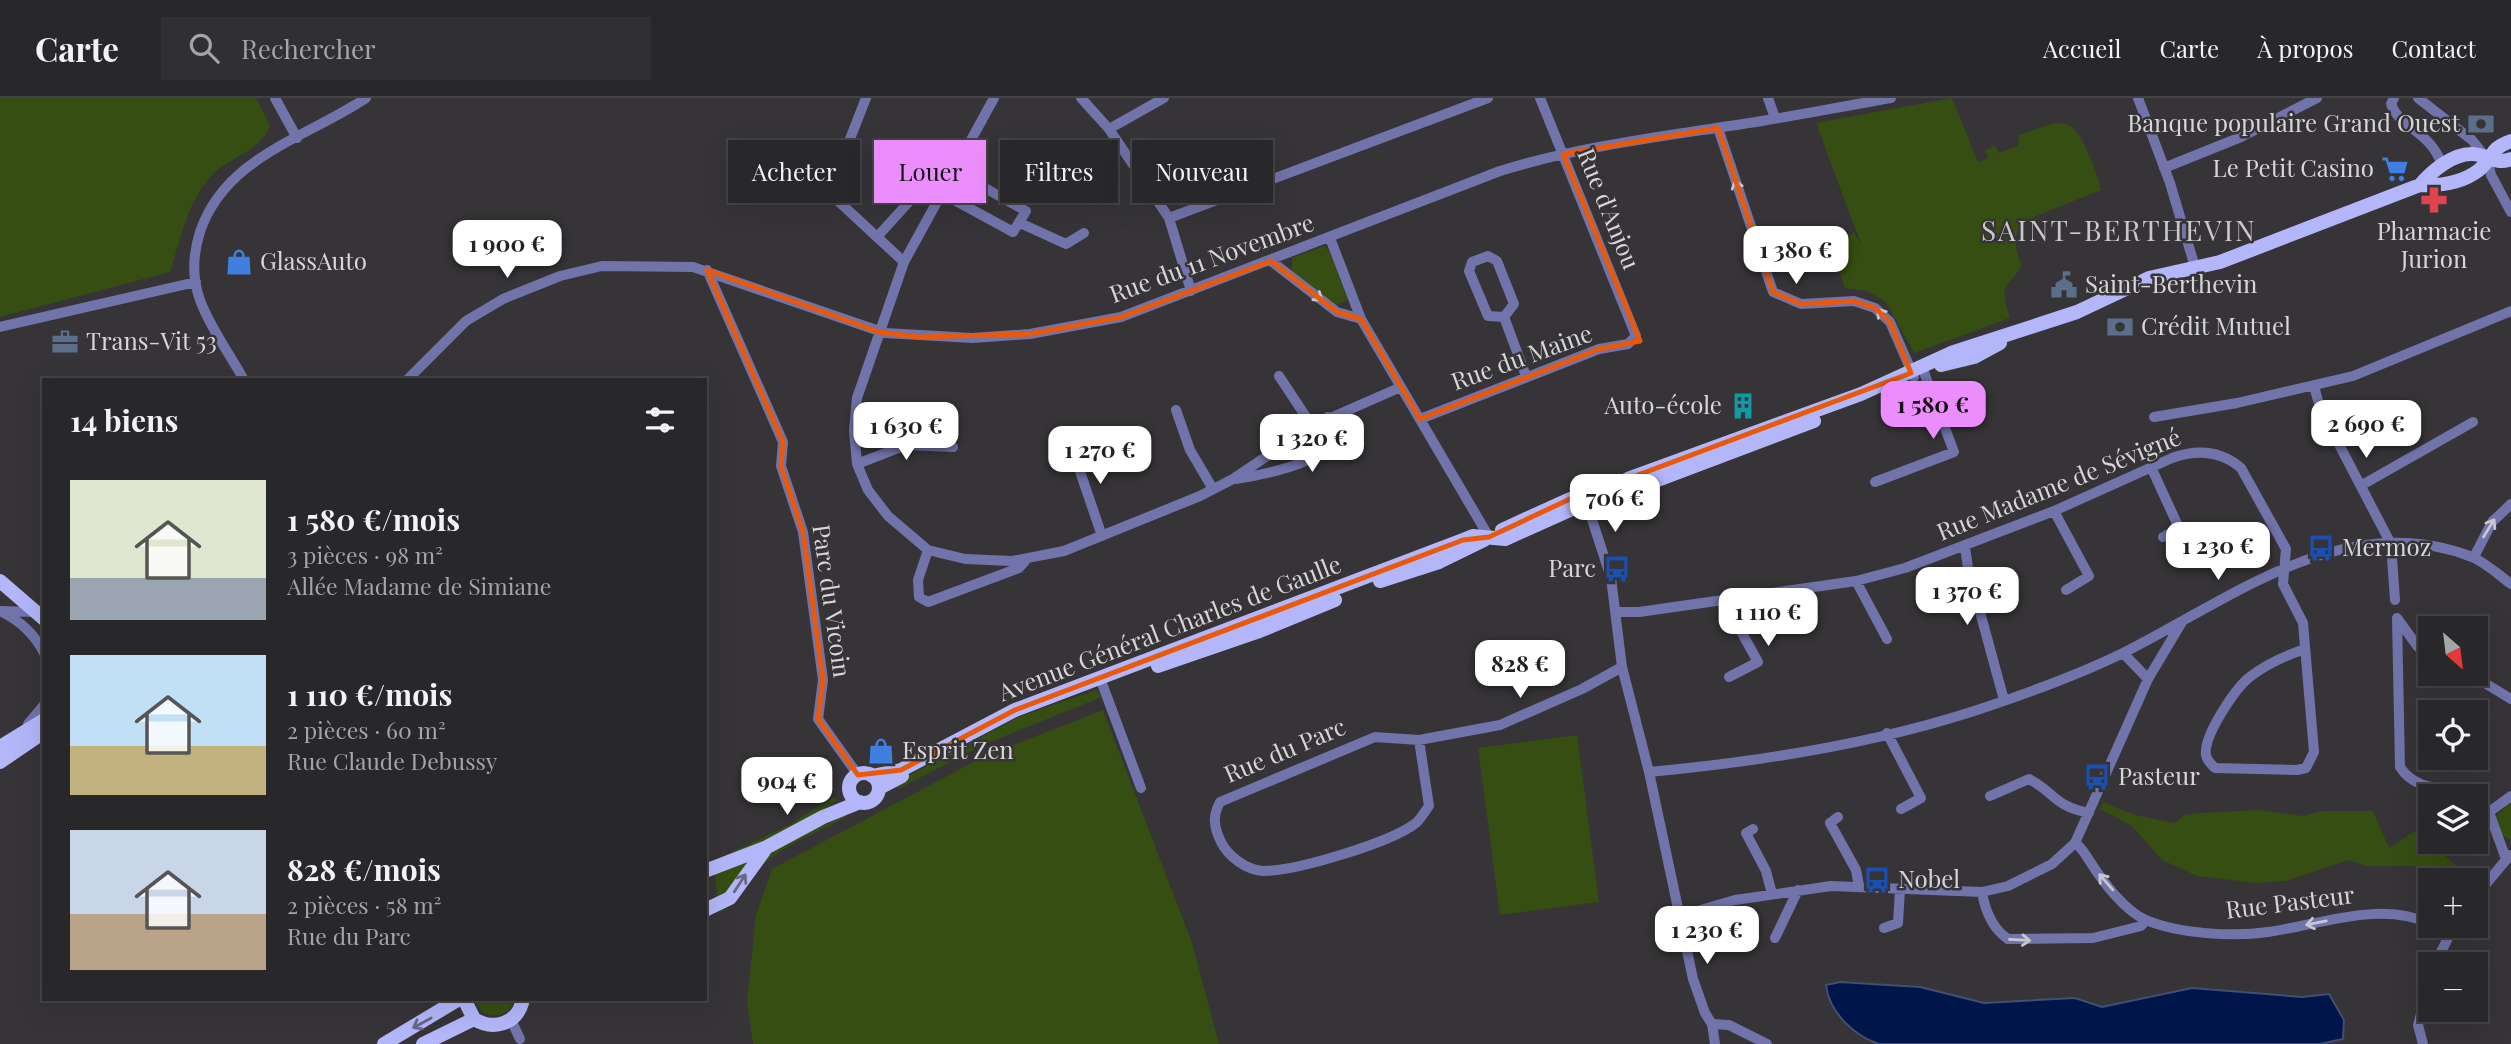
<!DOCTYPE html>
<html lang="fr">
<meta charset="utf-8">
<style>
:root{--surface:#282729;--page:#302f31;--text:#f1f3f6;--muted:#a5a5a8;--line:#444446;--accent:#eb8dfc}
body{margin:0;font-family:"Playfair Display",serif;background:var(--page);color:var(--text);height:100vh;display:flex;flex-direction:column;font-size:26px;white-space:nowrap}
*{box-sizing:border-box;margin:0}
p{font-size:23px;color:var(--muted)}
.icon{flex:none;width:38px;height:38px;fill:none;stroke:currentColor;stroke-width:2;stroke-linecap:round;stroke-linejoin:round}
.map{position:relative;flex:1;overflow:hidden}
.details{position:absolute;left:42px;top:280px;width:665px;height:623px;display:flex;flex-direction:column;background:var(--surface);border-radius:0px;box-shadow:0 7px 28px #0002,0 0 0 2px var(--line)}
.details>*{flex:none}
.top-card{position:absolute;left:728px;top:42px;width:665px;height:63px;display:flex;gap:14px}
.needle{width:46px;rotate:152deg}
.tools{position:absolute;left:2418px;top:518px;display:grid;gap:14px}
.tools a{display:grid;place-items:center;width:70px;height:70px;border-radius:0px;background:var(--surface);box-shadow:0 7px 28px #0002,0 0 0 2px var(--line);font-size:35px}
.price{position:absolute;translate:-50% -60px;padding:0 16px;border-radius:14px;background:#fff;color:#222;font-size:23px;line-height:46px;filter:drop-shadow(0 2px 4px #0008)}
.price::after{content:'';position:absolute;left:50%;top:42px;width:21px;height:16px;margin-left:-10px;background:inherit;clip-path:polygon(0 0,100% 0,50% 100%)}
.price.selected{background:var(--accent);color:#111}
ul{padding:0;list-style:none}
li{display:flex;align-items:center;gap:21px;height:175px;padding:0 28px}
li span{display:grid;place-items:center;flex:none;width:196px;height:140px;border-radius:0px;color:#555}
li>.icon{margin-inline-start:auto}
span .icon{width:84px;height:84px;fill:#fffc;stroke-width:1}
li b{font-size:30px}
h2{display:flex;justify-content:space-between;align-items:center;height:84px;padding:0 28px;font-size:30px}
.chip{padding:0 24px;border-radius:0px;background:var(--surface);box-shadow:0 7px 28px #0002,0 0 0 2px var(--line);font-size:24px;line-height:63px}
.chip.selected{background:var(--accent);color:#111}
header{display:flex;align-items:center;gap:42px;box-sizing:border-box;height:98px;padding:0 35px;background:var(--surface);border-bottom:2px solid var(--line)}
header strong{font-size:33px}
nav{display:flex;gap:38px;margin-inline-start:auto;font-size:24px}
.search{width:490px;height:63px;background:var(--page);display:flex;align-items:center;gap:18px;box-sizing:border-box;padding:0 24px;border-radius:0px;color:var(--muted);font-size:26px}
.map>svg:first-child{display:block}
</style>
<header>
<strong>Carte</strong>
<div class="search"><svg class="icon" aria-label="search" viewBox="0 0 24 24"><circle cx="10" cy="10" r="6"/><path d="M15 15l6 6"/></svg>Rechercher</div>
<nav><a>Accueil</a><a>Carte</a><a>À propos</a><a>Contact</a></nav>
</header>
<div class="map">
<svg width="2511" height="946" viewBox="0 0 2511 946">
<rect width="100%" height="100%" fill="#363437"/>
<!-- green -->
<path fill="#364e11" d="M 0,0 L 256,0 L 270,27 C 261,53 233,57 214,75 C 188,101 181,140 170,174 L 0,219 Z
M 1952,0 L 1978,64 L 1988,60 L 1985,52 L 1995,48 L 1999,55 L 2018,48 L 2019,37 C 2056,25 2071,12 2088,55 C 2093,67 2098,79 2101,92 L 2024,123 C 2012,136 2015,153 2022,168 C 2005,193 1999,186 2010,220 L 1914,255 L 1886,204 L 1867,193 L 1845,190 L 1829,145 L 1854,135 L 1862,149 L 1816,25 Z
M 1324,148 L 1329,153 L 1348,202 L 1336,207 L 1292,173 L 1292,160 Z
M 1096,592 L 1102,599 L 985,646 L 898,691 L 895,685 L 1019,619 Z
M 1103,612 L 1192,845 L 1219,946 L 753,946 L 747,903 L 756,817 L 772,771 L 985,658 Z
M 1577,637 L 1599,804 L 1500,817 L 1478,650 Z
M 834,699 L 836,703 C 800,730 756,748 713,763 L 787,728 Z
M 2102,704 L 2135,717 L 2174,725 L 2185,717 L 2201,715 L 2258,712 L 2304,718 L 2321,713 L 2373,713 L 2389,750 L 2415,733 L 2473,782 L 2437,782 L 2426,768 L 2366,768 L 2349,762 L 2286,783 L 2257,785 L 2197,778 L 2162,762 L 2132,728 L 2100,711 Z
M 2511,704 L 2511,742 L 2502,737 L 2495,719 Z
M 845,716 L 846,719 C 818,734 783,747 760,769 C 744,784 741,804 720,814 L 719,811 L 769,754 L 821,725 L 823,728 Z
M 753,757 L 735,789 L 718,803 L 714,771 Z
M 473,901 L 515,901 C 510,916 497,921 483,915 Z"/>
<!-- water -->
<path fill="#00164a" stroke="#404f74" stroke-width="2" d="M 1840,884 L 1920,889 L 1984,905 L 2075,900 L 2102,909 L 2192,890 L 2302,899 L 2329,896 L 2344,922 L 2343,941 L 2320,946 L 1879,946 C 1854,938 1829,914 1826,887 Z"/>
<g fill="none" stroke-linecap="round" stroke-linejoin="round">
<!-- minor -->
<path stroke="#7174aa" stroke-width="10" d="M 275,0 L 297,40
M 866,0 L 832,87 L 836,101 L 904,164
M 994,0 L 904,164 L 857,300 L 854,332 L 857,366 L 868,392 L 888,418 L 928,452 L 965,461 L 1012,463 L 1064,453 L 1200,398 L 1233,381 L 1312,328 L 1401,289
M 1081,0 L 1109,31 L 1169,120 L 1191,193
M 1768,0 L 1775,20
M 2138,0 L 2170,85 L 2195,169
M 2394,0 L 2391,6 C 2400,31 2430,32 2442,67
M 2418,0 L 2472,42 L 2487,61 L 2491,77 L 2511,114
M 1718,30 L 1773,194 L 1801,206 L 1854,203 L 1875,210 L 1890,224 L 1914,279
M 1109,31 L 1164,0
M 2164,70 L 2241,39 L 2317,0
M 1169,120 L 1488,0
M 1020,125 L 1066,146 L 1084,135
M 877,139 L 936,74 L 953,72 L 1026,113 L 1013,134 L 925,86
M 1330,140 L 1361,221 L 1489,439
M 1488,158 L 1497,163 L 1514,206 L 1504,219 L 1488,218 L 1469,173 L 1472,164 Z
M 1271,163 L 1337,214 L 1361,221
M 707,172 L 783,344 L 781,368 L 803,434 L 823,582 L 818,621 L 858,677
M 1504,219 L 1526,278
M 0,229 L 196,184
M 1279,278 L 1312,328
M 244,282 C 230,256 210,230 200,202 C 192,180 193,156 200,134 C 225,59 306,40 366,0
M 407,282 L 466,223 L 503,201 L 560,178 L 602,168 L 693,169 L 885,235 L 972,240 L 1030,236 L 1121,219 L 1500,73 C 1571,51 1643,41 1716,30 C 1775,22 1833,10 1891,0
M 2314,288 L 2320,310 L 2391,446 L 2395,502
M 1176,312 L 1190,352 L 1213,391
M 2154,319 L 2237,305 L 2353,278 L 2511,213
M 1420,321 L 1599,251 L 1628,246 L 1636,238 L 1540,0
M 1071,347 L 1102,438
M 857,366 L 906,347 L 953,349
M 2151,369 L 2179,430 L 2163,439
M 1236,381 C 1262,377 1318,366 1333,344 L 1328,319
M 1875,384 L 1954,354 L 1922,269
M 2362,387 L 2473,324
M 1586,403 L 1611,480 L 1622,569 L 1649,674 L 1693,881 L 1705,915 L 1712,926 L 1715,946
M 2054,413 L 2089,478 L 2066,492
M 1965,449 L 1968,470 L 2004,602
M 928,452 L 918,482 L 919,499 L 928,504 L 1019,470 L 1026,462
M 2474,459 L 2492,424 L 2511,406
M 1856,483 L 1887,541
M 1723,501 L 1758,564 L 1729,579
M 0,513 C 20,523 34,535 44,555
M 0,513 L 35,514
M 1616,514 L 1639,514 L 1856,483 L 1905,470 L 2054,413 L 2172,360 C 2197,351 2220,352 2241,370 L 2286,451 L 2283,486 L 2303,525 L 2314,654 L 2306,670 L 2297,672 L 2215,670 C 2211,666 2207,663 2206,657 C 2203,638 2236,589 2251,578 C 2267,566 2287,557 2305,551
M 2397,520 L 2400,669 C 2417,696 2449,687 2476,698 L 2489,714 L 2506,761
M 2397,520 L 2418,549 L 2431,554
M 2123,555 L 2148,581
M 2470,576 L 2511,601
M 1100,580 L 1141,690
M 28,626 L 44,607
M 1887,635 L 1921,700 L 1901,711
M 1419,642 L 1429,708 C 1425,713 1421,721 1416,725 C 1390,745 1296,773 1263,773 C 1246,772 1228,758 1221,744 C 1214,729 1212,719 1220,704 L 1375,639 L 1419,642 L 1500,627 L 1582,591 L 1622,569
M 1649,674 C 1756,664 1868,647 1971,614 C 2023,597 2074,579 2123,555 C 2231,501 2345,409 2472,459 C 2486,465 2499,477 2511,486
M 1990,698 L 2029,681 C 2056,695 2052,707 2089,715
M 2489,714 L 2511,698
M 1838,719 L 1830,725 L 1856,772 L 1859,788
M 1753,731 L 1746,735 L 1766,773 L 1772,796
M 2075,745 C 2083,750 2085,757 2091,765 C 2103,784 2125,813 2146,822 C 2179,836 2234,839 2268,834 C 2319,827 2381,802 2431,826
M 1982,794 C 1985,812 1993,831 2008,841 L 2093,840 L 2141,828 L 2146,822
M 2476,798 L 2510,757
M 1680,818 L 1735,802 L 1831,788 L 1982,794 L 2008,788 L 2052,766 L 2075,745 L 2148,581 L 2182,524
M 1884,830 L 1898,825 L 1900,791
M 1775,840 L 1798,792
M 2435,866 L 2454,828
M 511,922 L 520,941
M 1712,926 L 1729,927 L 1767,946
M 2423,946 L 2418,927 L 2431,879"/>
<!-- major -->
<path stroke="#b3b7fa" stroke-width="14" d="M 2420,87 C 2432,73 2453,55 2473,56 C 2488,57 2495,67 2511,61
M 1941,267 L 1974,259 L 2000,245
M 1502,432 L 1570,401 L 1602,403 L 1814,323
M 0,483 L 44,521
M 1380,483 L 1439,464 L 1484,442
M 1158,568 L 1257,534 L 1335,502
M 0,649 L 44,622
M 0,664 L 44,634
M849 690a15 15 0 1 1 30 0a15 15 0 1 1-30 0Z
M 872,678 L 901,672 L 1015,612 L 1463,442 L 1473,438 L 1505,441 L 1574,410 L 1630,380 L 1861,296 L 1951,255 L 2077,214 L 2149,180 L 2220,164 L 2420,87 C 2440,88 2462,85 2479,72 C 2494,60 2488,51 2511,43
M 879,690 L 902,678
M 705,773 L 767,749 L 823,719 L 860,704
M 705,812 L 730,800 L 764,753
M 464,901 L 474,921 C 494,933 518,926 523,901
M 384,946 L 459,901
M 423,946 L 474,921"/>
</g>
<!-- one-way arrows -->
<defs><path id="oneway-shaft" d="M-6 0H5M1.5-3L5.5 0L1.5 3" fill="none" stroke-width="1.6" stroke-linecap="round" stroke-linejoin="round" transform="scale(1.75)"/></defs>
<g stroke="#c8c6d0">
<use href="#oneway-shaft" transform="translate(1738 92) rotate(-108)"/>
<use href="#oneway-shaft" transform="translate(1314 196) rotate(38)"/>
<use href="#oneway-shaft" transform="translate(1884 219) rotate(-131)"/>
<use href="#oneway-shaft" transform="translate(2489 430) rotate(-58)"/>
<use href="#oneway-shaft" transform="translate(2106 784) rotate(-131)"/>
<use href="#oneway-shaft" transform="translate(2316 825) rotate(169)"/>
<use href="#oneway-shaft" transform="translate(2020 842) rotate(3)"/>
</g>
<g stroke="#686885">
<use href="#oneway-shaft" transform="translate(740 785) rotate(-57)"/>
<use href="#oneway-shaft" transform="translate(422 925) rotate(151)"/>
</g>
<!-- marked area -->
<path fill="none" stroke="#e8590c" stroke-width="5" stroke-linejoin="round" d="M 1718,30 L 1773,194 L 1801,206 L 1854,203 L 1875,210 L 1890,224 L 1911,275 L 1630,380 L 1586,403 L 1570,401 L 1489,439 L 1463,442 L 1015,612 L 901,672 L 858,677 L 818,621 L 823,582 L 803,434 L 781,368 L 783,344 L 707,172 L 879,234 L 918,239 L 1030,236 L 1121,219 L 1271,163 L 1337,214 L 1361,221 L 1420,321 L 1599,251 L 1640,243 L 1563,56 Z"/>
<!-- icons -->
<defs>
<g id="bank-bare" transform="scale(2.1)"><path d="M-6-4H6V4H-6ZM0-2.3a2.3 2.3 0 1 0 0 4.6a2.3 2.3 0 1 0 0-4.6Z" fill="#5c6f8a" stroke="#363437" stroke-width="2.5" paint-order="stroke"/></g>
<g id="supermarket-bare" transform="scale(2.1)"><path d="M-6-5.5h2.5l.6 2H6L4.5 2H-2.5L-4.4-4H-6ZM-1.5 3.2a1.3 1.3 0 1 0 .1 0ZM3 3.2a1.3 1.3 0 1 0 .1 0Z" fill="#3f7fe0" stroke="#363437" stroke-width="2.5" paint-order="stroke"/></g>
<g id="pharmacy-bare" transform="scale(2.1)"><path d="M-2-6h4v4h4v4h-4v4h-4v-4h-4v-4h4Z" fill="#e0444e" stroke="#363437" stroke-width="2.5" paint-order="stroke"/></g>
<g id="shop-bare" transform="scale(2.1)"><path d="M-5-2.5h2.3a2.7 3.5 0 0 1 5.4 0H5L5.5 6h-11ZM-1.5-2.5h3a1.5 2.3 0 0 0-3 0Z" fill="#3f7fe0" stroke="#363437" stroke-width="2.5" paint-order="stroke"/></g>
<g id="civic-bare" transform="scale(2.1)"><path d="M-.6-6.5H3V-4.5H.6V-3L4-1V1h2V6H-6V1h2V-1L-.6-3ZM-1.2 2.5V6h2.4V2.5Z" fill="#5c6f8a" stroke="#363437" stroke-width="2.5" paint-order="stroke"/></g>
<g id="office-bare" transform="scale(2.1)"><path d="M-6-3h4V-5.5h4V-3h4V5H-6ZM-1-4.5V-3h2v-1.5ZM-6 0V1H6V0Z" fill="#5c6f8a" stroke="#363437" stroke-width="2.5" paint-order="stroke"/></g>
<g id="building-bare" transform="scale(2.1)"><path d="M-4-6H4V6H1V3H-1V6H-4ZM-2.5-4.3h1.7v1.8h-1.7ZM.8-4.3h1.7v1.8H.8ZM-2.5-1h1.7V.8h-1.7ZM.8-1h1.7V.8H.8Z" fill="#0f9aa8" stroke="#363437" stroke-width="2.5" paint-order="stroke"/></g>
<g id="bus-bare" transform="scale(2.1)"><path d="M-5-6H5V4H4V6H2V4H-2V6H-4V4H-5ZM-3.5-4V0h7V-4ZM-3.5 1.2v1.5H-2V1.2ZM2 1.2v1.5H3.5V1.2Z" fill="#1a4fb4" stroke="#363437" stroke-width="2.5" paint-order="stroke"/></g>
</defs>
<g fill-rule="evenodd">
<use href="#bank-bare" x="2481" y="26"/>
<use href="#supermarket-bare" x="2395" y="71"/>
<use href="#pharmacy-bare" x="2434" y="102"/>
<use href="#shop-bare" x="239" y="164"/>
<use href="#civic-bare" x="2064" y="187"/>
<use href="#bank-bare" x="2120" y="229"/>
<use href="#office-bare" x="65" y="244"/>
<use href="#building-bare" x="1743" y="308"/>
<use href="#bus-bare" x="2321" y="450"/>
<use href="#bus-bare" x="1617" y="471"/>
<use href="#shop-bare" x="881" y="653"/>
<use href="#bus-bare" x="2097" y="679"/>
<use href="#bus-bare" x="1877" y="782"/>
</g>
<g text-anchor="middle" stroke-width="5" stroke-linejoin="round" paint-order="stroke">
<!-- poi labels -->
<g font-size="24" fill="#d7d5d7" stroke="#363437" text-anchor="start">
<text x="2460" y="34" text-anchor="end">Banque populaire Grand Ouest</text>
<text x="2374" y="79" text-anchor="end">Le Petit Casino</text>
<text x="2434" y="142" text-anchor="middle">Pharmacie<tspan x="2434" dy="28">Jurion</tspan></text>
<text x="260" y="172">GlassAuto</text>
<text x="2085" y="195">Saint-Berthevin</text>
<text x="2141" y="237">Crédit Mutuel</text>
<text x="86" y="252">Trans-Vit 53</text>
<text x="1722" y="316" text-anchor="end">Auto-école</text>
<text x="2342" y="458">Mermoz</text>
<text x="1596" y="479" text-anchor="end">Parc</text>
<text x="902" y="661">Esprit Zen</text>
<text x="2118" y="687">Pasteur</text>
<text x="1898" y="790">Nobel</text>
</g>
<!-- street labels -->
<g font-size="24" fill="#d7d5d7" stroke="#363437">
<text transform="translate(1608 111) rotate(68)" y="8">Rue d'Anjou</text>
<text transform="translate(1212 161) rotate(-20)" y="8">Rue du 11 Novembre</text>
<text transform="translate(1522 260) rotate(-20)" y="8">Rue du Maine</text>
<text transform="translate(2059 387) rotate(-22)" y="8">Rue Madame de Sévigné</text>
<text transform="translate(831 503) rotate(82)" y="8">Parc du Vicoin</text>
<text transform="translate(1170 531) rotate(-21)" y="8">Avenue Général Charles de Gaulle</text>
<text transform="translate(1285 653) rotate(-23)" y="8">Rue du Parc</text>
<text transform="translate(2290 805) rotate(-7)" y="8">Rue Pasteur</text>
</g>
<!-- quarter labels -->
<g font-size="28" letter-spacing="2" fill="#cac7cb" stroke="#363437">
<text x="2119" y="143">SAINT-BERTHEVIN</text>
</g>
</g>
</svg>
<div class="tools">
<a><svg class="needle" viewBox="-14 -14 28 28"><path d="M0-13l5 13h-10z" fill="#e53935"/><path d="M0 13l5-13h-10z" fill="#a5a5a8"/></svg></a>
<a><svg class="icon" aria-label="locate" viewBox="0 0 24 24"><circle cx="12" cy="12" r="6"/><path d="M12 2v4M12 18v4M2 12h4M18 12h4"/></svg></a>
<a><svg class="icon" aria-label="layers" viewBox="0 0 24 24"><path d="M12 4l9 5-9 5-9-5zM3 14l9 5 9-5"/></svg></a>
<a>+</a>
<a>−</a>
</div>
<b class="price" style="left:507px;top:182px">1 900 €</b>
<b class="price" style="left:1796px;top:188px">1 380 €</b>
<b class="price selected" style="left:1933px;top:343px">1 580 €</b>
<b class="price" style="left:2366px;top:362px">2 690 €</b>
<b class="price" style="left:906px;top:364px">1 630 €</b>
<b class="price" style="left:1312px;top:376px">1 320 €</b>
<b class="price" style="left:1100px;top:388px">1 270 €</b>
<b class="price" style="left:1615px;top:436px">706 €</b>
<b class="price" style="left:2218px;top:484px">1 230 €</b>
<b class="price" style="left:1967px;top:529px">1 370 €</b>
<b class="price" style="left:1768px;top:550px">1 110 €</b>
<b class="price" style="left:1520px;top:602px">828 €</b>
<b class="price" style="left:787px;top:719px">904 €</b>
<b class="price" style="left:1707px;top:868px">1 230 €</b>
<div class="top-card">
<a class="chip">Acheter</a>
<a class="chip selected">Louer</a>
<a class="chip">Filtres</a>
<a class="chip">Nouveau</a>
</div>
<section class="details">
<h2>14 biens<svg class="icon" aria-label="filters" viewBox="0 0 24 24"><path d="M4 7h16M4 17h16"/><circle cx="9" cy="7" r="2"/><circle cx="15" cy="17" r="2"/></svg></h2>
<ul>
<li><span style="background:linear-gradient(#dfe7d0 70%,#9aa5b1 0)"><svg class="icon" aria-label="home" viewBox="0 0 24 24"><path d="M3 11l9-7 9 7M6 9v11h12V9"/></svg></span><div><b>1 580 €/mois</b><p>3 pièces · 98 m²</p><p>Allée Madame de Simiane</p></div></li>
<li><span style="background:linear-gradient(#bfe0f5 65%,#c2b280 0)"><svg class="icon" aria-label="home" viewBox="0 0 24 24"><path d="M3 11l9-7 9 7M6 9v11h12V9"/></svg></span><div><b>1 110 €/mois</b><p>2 pièces · 60 m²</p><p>Rue Claude Debussy</p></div></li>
<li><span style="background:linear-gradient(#c9d6e8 60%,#b9a48a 0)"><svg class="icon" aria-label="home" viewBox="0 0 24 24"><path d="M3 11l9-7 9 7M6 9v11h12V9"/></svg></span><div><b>828 €/mois</b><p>2 pièces · 58 m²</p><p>Rue du Parc</p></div></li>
</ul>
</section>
</div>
